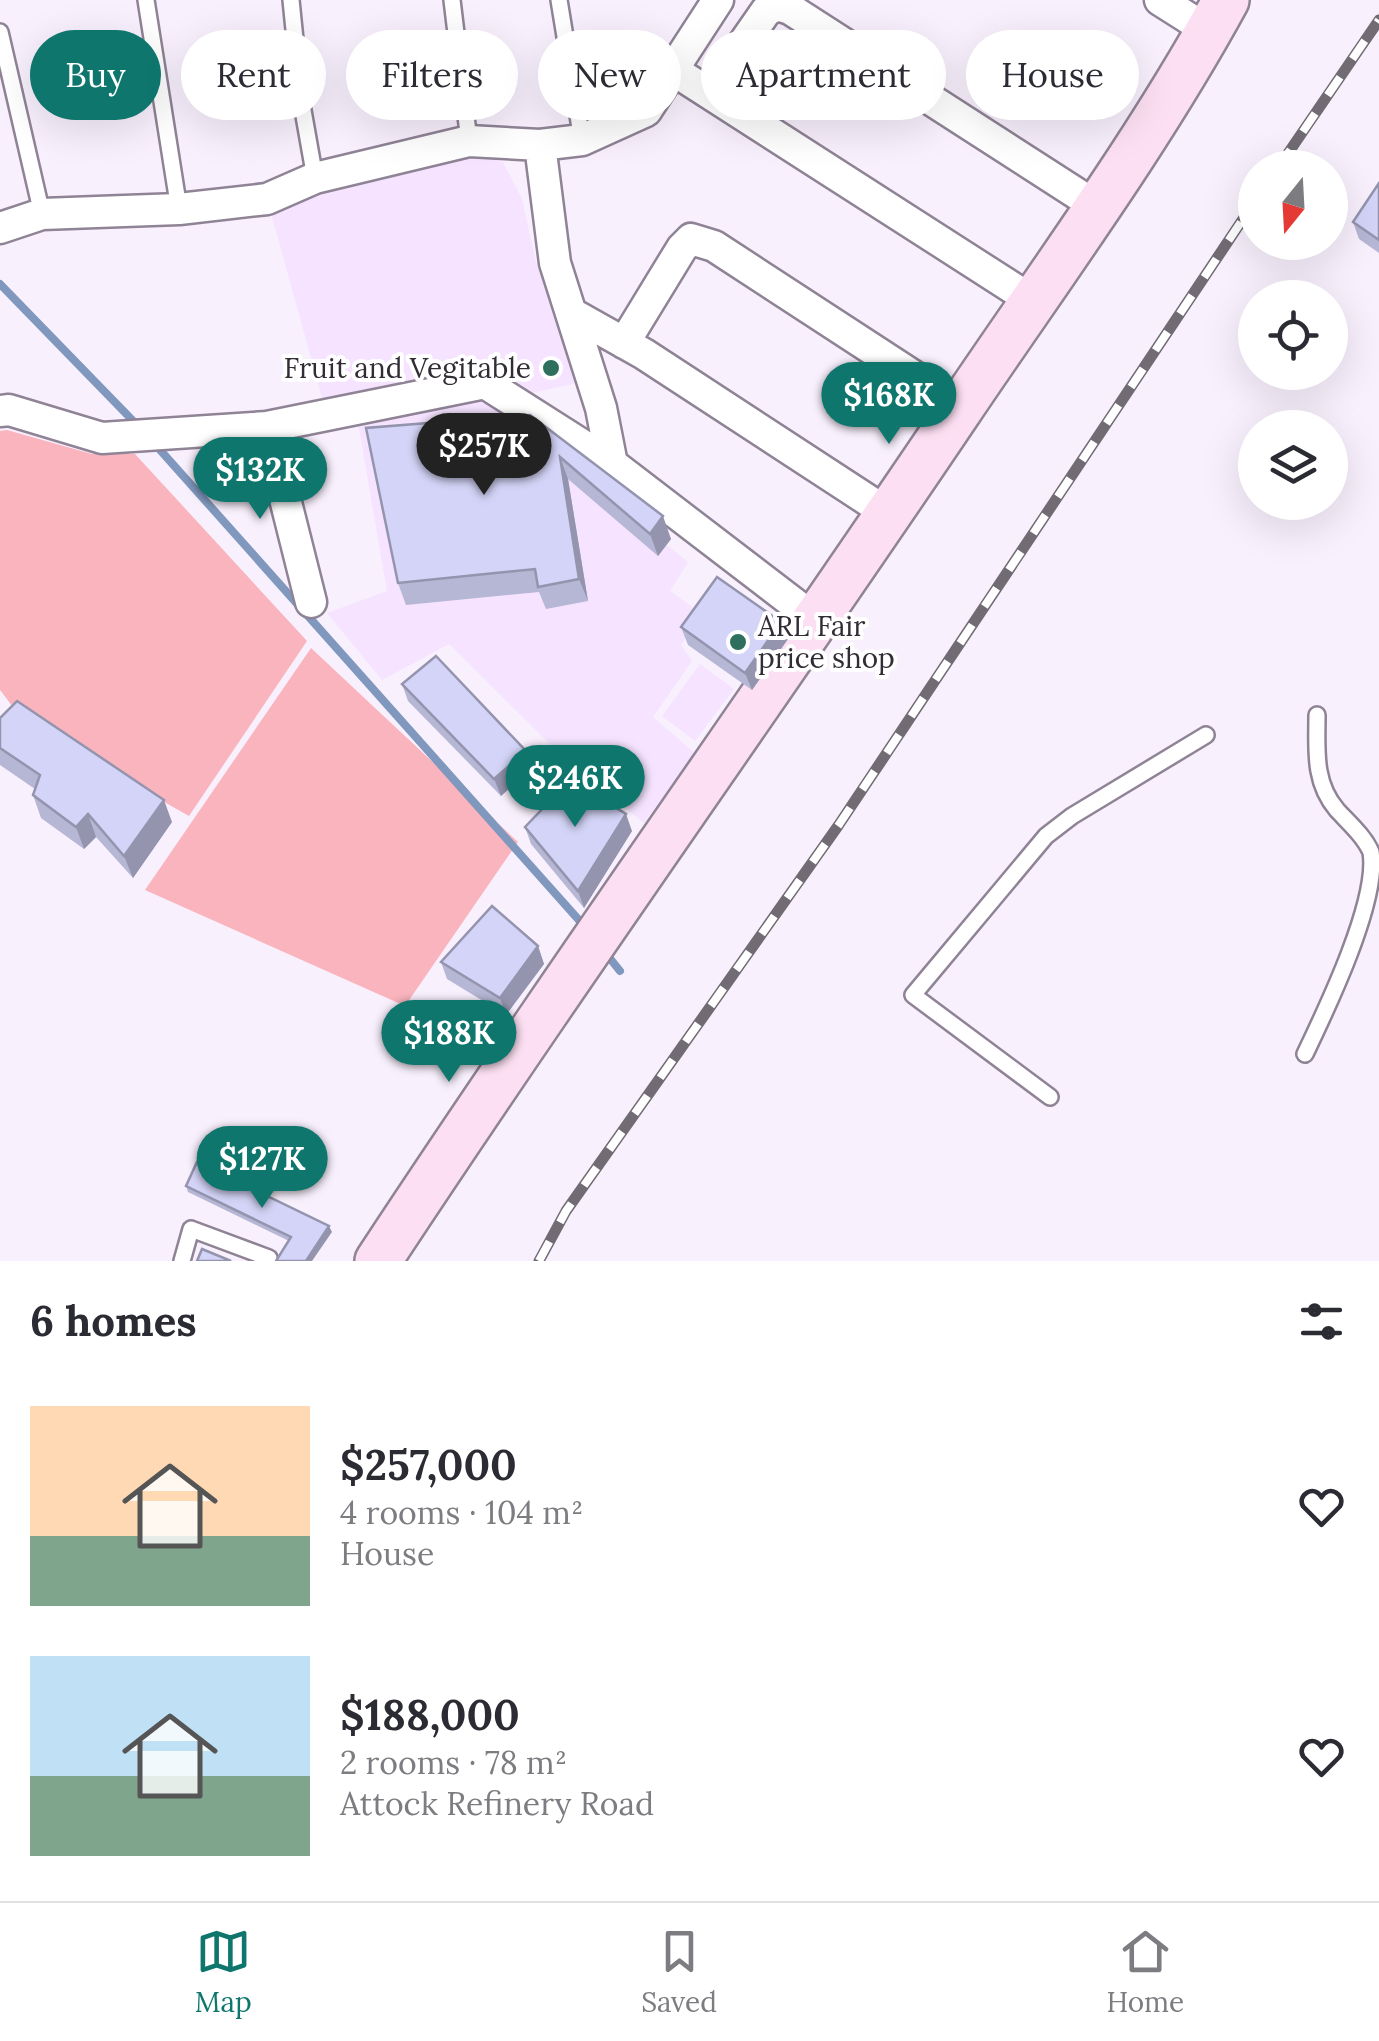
<!DOCTYPE html>
<meta charset="utf-8">
<style>
:root{--surface:#fff;--page:#f7f7f7;--text:#2b2b33;--muted:#7c7c81;--line:#e1e1e2;--accent:#0f766e}
body{margin:0;font-family:Lora,serif;background:var(--page);color:var(--text);height:100vh;display:flex;flex-direction:column;font-size:38px;white-space:nowrap}
*{box-sizing:border-box;margin:0}
p{font-size:32px;color:var(--muted)}
.icon{flex:none;width:55px;height:55px;fill:none;stroke:currentColor;stroke-width:2;stroke-linecap:round;stroke-linejoin:round}
.map{position:relative;height:1261px;overflow:hidden}
.sheet{display:flex;flex-direction:column;background:var(--surface);flex:1}
.sheet>*{flex:none}
.hud{position:absolute;left:30px;top:30px;width:1320px;height:90px;display:flex;gap:20px}
.needle{width:65px;rotate:198deg}
.buttons{position:absolute;left:1238px;top:150px;display:grid;gap:20px}
.buttons a{display:grid;place-items:center;width:110px;height:110px;border-radius:50%;background:var(--surface);box-shadow:0 10px 40px #0002;font-size:50px}
.price{position:absolute;translate:-50% -85px;padding:0 22px;border-radius:35px;background:var(--accent);color:#fff;font-size:32px;line-height:65px;filter:drop-shadow(0 2px 5px #0008)}
.price::after{content:'';position:absolute;left:50%;top:60px;width:30px;height:22px;margin-left:-15px;background:inherit;clip-path:polygon(0 0,100% 0,50% 100%)}
.price.current{background:#222;color:#fff}
ul{padding:0;list-style:none}
li{display:flex;align-items:center;gap:30px;height:250px;padding:0 30px}
li span{display:grid;place-items:center;flex:none;width:280px;height:200px;border-radius:0px;color:#555}
li>.icon{margin-inline-start:auto}
span .icon{width:120px;height:120px;fill:#fffc;stroke-width:1}
li b{font-size:42px}
h2{display:flex;justify-content:space-between;align-items:center;height:120px;padding:0 30px;font-size:42px}
.pill{padding:0 35px;border-radius:45px;background:var(--surface);box-shadow:0 10px 40px #0002;font-size:35px;line-height:90px}
.pill.current{background:var(--accent);color:#fff}
.tabs{display:flex;justify-content:space-around;align-items:center;height:140px;border-top:2px solid var(--line);background:var(--surface);font-size:28px;color:var(--muted)}
.tabs a{display:grid;justify-items:center;gap:5px}
.tabs .current{color:var(--accent)}
.map>svg:first-child{display:block}
</style>
<div class="map">
<svg width="1379" height="1261" viewBox="0 0 1379 1261">
<rect width="100%" height="100%" fill="#f9f0fd"/>
<!-- built -->
<path fill="#f5e3ff" d="M 465,150 L 503,162 L 522,199 L 537,266 L 564,329 L 577,383 L 532,393 L 490,363 L 323,401 L 267,199 Z
M 484,398 L 688,562 L 670,591 L 702,614 L 681,645 L 692,661 L 653,717 L 696,754 L 644,823 L 569,763 L 449,644 L 382,680 L 327,613 L 387,591 L 358,423 Z
M 700,664 L 734,689 L 695,741 L 662,716 Z"/>
<!-- green -->
<path fill="#f9b4bd" d="M 7,430 L 92,454 L 135,454 L 307,641 L 189,816 L 25,723 L 0,690 L 0,431 Z
M 311,648 L 518,842 L 405,1006 L 145,890 Z"/>
<g fill="none" stroke-linecap="round" stroke-linejoin="round">
<!-- stream -->
<path stroke="#8098be" stroke-width="8" d="M 0,284 L 140,428
M 153,442 L 586,928
M 604,951 L 620,971"/>
<!-- lane casing -->
<g stroke="#8f8396" stroke-width="20">
<path id="lane" d="M 146,0 L 179,209
M 291,0 L 301,99 L 315,178
M 452,0 L 469,141
M 559,0 L 582,140
M 0,32 L 42,214
M 1305,1054 C 1327,1008 1379,900 1371,852 C 1364,836 1349,823 1337,810 C 1313,782 1317,749 1317,715
M 1050,1097 L 913,995 L 1046,836 L 1072,816 L 1206,735
M 182,1261 L 191,1229 L 269,1258 L 267,1261"/>
</g>
<!-- street casing -->
<g stroke="#8f8396" stroke-width="35">
<path id="street" d="M 1160,0 L 1209,31
M 673,70 L 1033,301
M 709,93 L 766,11 L 777,5 L 790,9 L 1096,206
M 540,145 L 582,140 L 646,111 L 718,0
M 0,228 L 42,214 L 179,209 L 267,199 L 315,178 L 469,141 L 540,145 L 555,263 L 601,408 L 612,464
M 571,313 L 644,354 L 889,514
M 624,343 L 682,248 L 691,239 L 714,246 L 961,407
M 0,411 L 9,410 L 102,438 L 267,427 L 485,383 L 612,464 L 817,621
M 267,427 L 311,602"/>
</g>
<!-- secondary casing -->
<g stroke="#8f8396" stroke-width="50">
<path id="secondary" d="M 378,1261 C 567,974 767,695 959,410 C 1050,275 1148,143 1226,0"/>
</g>
<!-- lane -->
<use href="#lane" stroke="#fff" stroke-width="15"/>
<!-- street -->
<use href="#street" stroke="#fff" stroke-width="30"/>
<!-- secondary -->
<use href="#secondary" stroke="#fcdff2" stroke-width="45"/>
<!-- rail casing -->
<g stroke="#716b74" stroke-width="11">
<path id="rail" d="M 1278,168 L 1379,20
M 539,1261 L 566,1211 L 838,826 L 1255,201"/>
</g>
<!-- rail -->
<use href="#rail" stroke="#fff" stroke-width="8" stroke-dasharray="22" stroke-linecap="butt"/>
</g>
<!-- wall -->
<path fill="#b6b6d5" d="M 1379,183 L 1379,253 L 1359,239 L 1353,222 Z
M 530,415 L 671,539 L 658,556 L 568,479 L 588,601 L 546,609 L 539,592 L 406,605 L 398,583 Z
M 781,622 L 788,639 L 752,690 L 688,645 L 681,627 Z
M 402,684 L 526,751 L 532,768 L 501,796 L 408,701 Z
M 0,718 L 172,822 L 133,878 L 96,837 L 84,849 L 41,818 L 33,795 L 35,789 L 0,765 Z
M 525,827 L 632,831 L 584,908 L 531,844 Z
M 538,946 L 544,964 L 506,1015 L 447,979 L 441,962 Z
M 186,1186 L 332,1232 L 289,1241 L 188,1192 Z"/>
<!-- shaded-wall -->
<path fill="#9494ae" d="M 560,457 L 568,479 L 588,601 L 579,579 Z
M 663,516 L 671,539 L 658,556 L 650,534 Z
M 781,622 L 788,639 L 752,690 L 745,673 Z
M 526,751 L 532,768 L 501,796 L 494,779 Z
M 164,800 L 172,822 L 133,878 L 124,856 Z
M 88,814 L 96,837 L 84,849 L 76,827 Z
M 626,814 L 632,831 L 584,908 L 578,891 Z
M 538,946 L 544,964 L 506,1015 L 500,998 Z
M 329,1226 L 332,1232 L 312,1261 L 306,1261 Z"/>
<!-- building -->
<path fill="#d4d4f8" stroke="#9494ae" stroke-width="2.5" d="M 1379,183 L 1379,240 L 1353,222 Z
M 530,415 L 663,516 L 650,534 L 560,457 L 579,579 L 538,587 L 535,569 L 398,583 L 366,428 Z
M 717,577 L 781,622 L 745,673 L 681,627 Z
M 436,656 L 526,751 L 494,779 L 402,684 Z
M 17,701 L 164,800 L 124,856 L 88,814 L 76,827 L 33,795 L 40,775 L 0,748 L 0,718 Z
M 570,780 L 626,814 L 578,891 L 525,827 Z
M 492,906 L 538,946 L 500,998 L 441,962 Z
M 197,1162 L 329,1226 L 306,1261 L 276,1261 L 291,1237 L 186,1186 Z
M 202,1249 L 231,1261 L 197,1261 Z"/>
<!-- markers -->
<g fill="#2e6f5d" stroke="#fff" stroke-width="4">
<circle cx="551" cy="368" r="10"/>
<circle cx="738" cy="642" r="10"/>
</g>
<g text-anchor="middle" stroke-width="8" stroke-linejoin="round" paint-order="stroke">
<!-- poi labels -->
<g font-size="28" fill="#322d35" stroke="#fff" text-anchor="end">
<text x="531" y="378">Fruit and Vegitable</text>
<text x="758" y="636" text-anchor="start">ARL Fair<tspan x="758" dy="32">price shop</tspan></text>
</g>
</g>
</svg>
<div class="buttons">
<a><svg class="needle" viewBox="-14 -14 28 28"><path d="M0-13l5 13h-10z" fill="#e53935"/><path d="M0 13l5-13h-10z" fill="#7c7c81"/></svg></a>
<a><svg class="icon" aria-label="locate" viewBox="0 0 24 24"><circle cx="12" cy="12" r="6"/><path d="M12 2v4M12 18v4M2 12h4M18 12h4"/></svg></a>
<a><svg class="icon" aria-label="layers" viewBox="0 0 24 24"><path d="M12 4l9 5-9 5-9-5zM3 14l9 5 9-5"/></svg></a>
</div>
<b class="price" style="left:889px;top:447px">$168K</b>
<b class="price current" style="left:484px;top:498px">$257K</b>
<b class="price" style="left:260px;top:522px">$132K</b>
<b class="price" style="left:575px;top:830px">$246K</b>
<b class="price" style="left:449px;top:1085px">$188K</b>
<b class="price" style="left:262px;top:1211px">$127K</b>
<div class="hud">
<a class="pill current">Buy</a>
<a class="pill">Rent</a>
<a class="pill">Filters</a>
<a class="pill">New</a>
<a class="pill">Apartment</a>
<a class="pill">House</a>
</div>
</div>
<section class="sheet">
<h2>6 homes<svg class="icon" aria-label="filters" viewBox="0 0 24 24"><path d="M4 7h16M4 17h16"/><circle cx="9" cy="7" r="2"/><circle cx="15" cy="17" r="2"/></svg></h2>
<ul>
<li><span style="background:linear-gradient(#ffd9b3 65%,#7fa58c 0)"><svg class="icon" aria-label="home" viewBox="0 0 24 24"><path d="M3 11l9-7 9 7M6 9v11h12V9"/></svg></span><div><b>$257,000</b><p>4 rooms · 104 m²</p><p>House</p></div><svg class="icon" aria-label="heart" viewBox="0 0 24 24"><path d="M12 20l-8-8c-3-5 5-10 8-4 3-6 11-1 8 4z"/></svg></li>
<li><span style="background:linear-gradient(#bfe0f5 60%,#7fa58c 0)"><svg class="icon" aria-label="home" viewBox="0 0 24 24"><path d="M3 11l9-7 9 7M6 9v11h12V9"/></svg></span><div><b>$188,000</b><p>2 rooms · 78 m²</p><p>Attock Refinery Road</p></div><svg class="icon" aria-label="heart" viewBox="0 0 24 24"><path d="M12 20l-8-8c-3-5 5-10 8-4 3-6 11-1 8 4z"/></svg></li>
</ul>
</section>
<nav class="tabs">
<a class="current"><svg class="icon" aria-label="map" viewBox="0 0 24 24"><path d="M3 6l6-2 6 2 6-2v14l-6 2-6-2-6 2zM9 4v14M15 6v14"/></svg>Map</a>
<a><svg class="icon" aria-label="saved" viewBox="0 0 24 24"><path d="M7 4h10v16l-5-4-5 4z"/></svg>Saved</a>
<a><svg class="icon" aria-label="home" viewBox="0 0 24 24"><path d="M3 11l9-7 9 7M6 9v11h12V9"/></svg>Home</a>
</nav>
